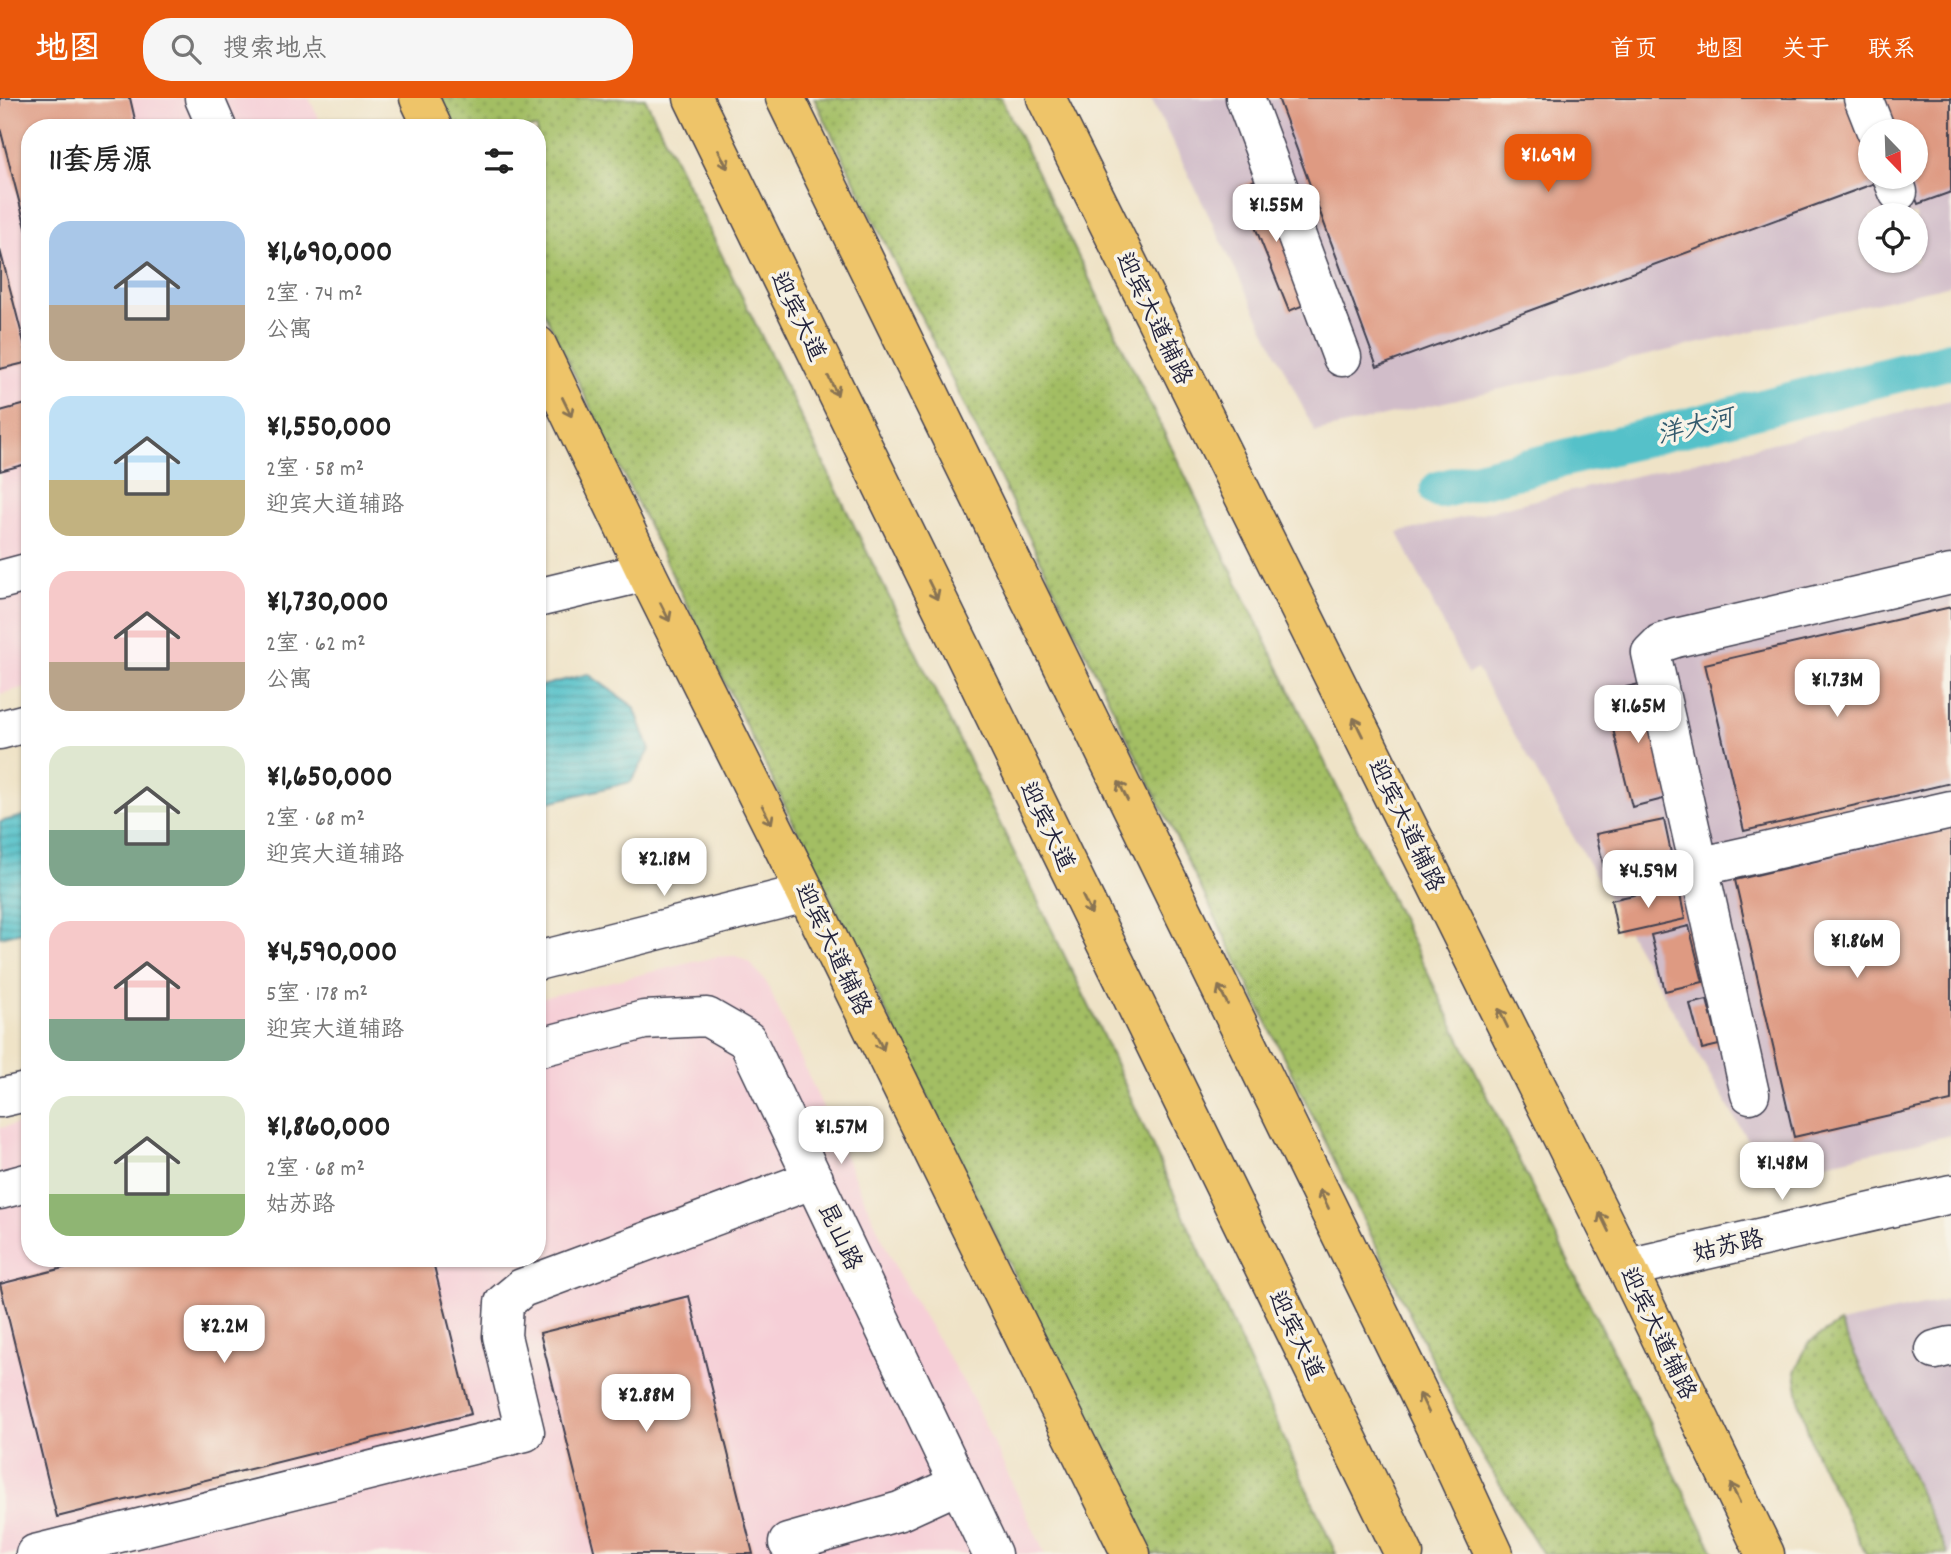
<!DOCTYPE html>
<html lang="zh">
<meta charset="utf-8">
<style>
:root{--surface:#fff;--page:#f6f6f6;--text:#222;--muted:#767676;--accent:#ea580c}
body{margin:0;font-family:Dekko,"LXGW WenKai TC",sans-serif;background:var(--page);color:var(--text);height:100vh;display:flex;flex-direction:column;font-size:26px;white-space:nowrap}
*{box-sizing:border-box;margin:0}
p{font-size:23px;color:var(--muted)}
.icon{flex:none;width:38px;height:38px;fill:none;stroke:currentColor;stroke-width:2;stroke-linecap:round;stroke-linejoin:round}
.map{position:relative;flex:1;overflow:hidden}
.panel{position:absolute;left:21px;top:21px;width:525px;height:1148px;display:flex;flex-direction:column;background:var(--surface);border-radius:28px;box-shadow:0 2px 5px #0004}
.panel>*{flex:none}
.needle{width:46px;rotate:157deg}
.buttons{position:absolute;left:1858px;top:21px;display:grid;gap:14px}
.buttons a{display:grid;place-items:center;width:70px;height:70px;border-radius:50%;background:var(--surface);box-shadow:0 2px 5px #0004;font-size:35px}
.price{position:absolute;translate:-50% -60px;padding:0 16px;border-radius:14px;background:#fff;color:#222;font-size:23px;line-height:46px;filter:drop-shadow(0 2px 4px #0008)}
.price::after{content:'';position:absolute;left:50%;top:42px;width:21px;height:16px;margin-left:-10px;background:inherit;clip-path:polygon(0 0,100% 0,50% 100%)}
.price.current{background:var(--accent);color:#fff}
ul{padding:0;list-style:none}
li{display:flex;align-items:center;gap:21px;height:175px;padding:0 28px}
li span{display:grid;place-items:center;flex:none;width:196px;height:140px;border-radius:21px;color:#555}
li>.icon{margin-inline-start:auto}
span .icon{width:84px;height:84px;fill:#fffc;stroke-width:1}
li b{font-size:30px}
h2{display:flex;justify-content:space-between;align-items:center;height:84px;padding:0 28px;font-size:30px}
header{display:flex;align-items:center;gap:42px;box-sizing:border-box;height:98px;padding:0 35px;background:var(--accent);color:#fff}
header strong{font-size:33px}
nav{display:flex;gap:38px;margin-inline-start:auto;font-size:24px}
.search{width:490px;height:63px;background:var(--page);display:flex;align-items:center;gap:18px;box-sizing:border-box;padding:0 24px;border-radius:28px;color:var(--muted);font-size:26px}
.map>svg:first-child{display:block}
</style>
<header>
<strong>地图</strong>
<div class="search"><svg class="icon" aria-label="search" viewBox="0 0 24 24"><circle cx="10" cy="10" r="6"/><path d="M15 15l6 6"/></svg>搜索地点</div>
<nav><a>首页</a><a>地图</a><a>关于</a><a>联系</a></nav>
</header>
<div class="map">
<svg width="1951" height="1456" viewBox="0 0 1951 1456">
<defs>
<pattern id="grass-dots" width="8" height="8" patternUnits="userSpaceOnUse" patternTransform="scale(1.75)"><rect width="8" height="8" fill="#a3be64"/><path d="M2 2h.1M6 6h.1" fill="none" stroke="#849a54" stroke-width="1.8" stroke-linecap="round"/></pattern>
<pattern id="water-rules" width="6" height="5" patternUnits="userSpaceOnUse" patternTransform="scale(1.75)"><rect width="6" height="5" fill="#54c1c9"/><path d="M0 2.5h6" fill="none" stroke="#459ca4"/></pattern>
</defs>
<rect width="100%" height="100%" fill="#f7f3e8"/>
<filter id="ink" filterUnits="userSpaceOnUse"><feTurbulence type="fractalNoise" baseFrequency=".0143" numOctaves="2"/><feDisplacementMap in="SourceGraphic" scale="14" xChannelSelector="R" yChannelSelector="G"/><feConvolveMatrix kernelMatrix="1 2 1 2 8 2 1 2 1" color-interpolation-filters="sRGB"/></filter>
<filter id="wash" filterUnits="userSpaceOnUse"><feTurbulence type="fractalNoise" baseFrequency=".00686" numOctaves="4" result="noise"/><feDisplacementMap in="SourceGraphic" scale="28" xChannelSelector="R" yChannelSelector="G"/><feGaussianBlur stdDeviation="1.57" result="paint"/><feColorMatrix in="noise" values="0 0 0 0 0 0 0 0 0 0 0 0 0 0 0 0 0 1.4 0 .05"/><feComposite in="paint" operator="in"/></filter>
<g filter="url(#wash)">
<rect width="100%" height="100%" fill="#efe3c7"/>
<!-- built -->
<path fill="#f6cfd7" d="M 0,0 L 309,0 L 323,30 L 30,30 L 30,588 L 0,596 Z
M 736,858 L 750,865 L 766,884 L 898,1175 L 970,1295 L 1045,1456 L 0,1456 L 0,1030 L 30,1023 L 30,1160 L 537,1160 L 537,901 L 715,859 Z"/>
<!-- industrial -->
<path fill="#d1bdc9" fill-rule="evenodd" d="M 1151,0 L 1951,0 L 1951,187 L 1315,334 ZM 1871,33 L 1916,33 L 1916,79 L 1871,79 ZM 1871,117 L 1916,117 L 1916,163 L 1871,163 Z
M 1951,302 L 1951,1037 L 1768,1078 L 1477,571 L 1468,576 L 1398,435 Z
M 1951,1201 L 1951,1456 L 1948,1456 L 1840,1225 Z"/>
<!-- grass -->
<path fill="url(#grass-dots)" stroke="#627050" stroke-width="2" d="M 440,0 L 645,0 L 1093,916 L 1336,1456 L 1151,1456 L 537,200 L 537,30 L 454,30 Z
M 814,0 L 1001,0 L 1571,1169 L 1715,1456 L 1543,1456 L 1466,1331 Z
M 1840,1225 L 1948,1456 L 1866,1456 L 1813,1351 L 1800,1306 L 1795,1274 L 1808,1245 Z"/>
<!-- water -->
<path fill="url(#water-rules)" stroke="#3b7282" stroke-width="2" d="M 588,576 L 634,609 L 650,652 L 631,684 L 537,707 L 537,589 Z
M 30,716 L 30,832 L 0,839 L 0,724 Z"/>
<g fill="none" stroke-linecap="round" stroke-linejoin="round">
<!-- canal -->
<path stroke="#54c1c9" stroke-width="38" d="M 1439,392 L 1951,262"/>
</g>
<g id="blocks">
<!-- building -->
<path fill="#de9a82" d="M 0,0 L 130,0 L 137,30 L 30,30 L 30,145 L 0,30 Z
M 1278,0 L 1848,0 L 1871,63 L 1871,79 L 1877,79 L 1878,84 L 1377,269 Z
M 1879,0 L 1951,0 L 1951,94 L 1918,106 L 1908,79 L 1916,79 L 1916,33 L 1891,33 Z
M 1264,78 L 1314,203 L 1289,213 L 1239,89 Z
M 0,152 L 29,264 L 0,271 Z
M 30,305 L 30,365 L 0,373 L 0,313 Z
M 1951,509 L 1951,685 L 1744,733 L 1705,566 Z
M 1644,585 L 1671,699 L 1632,709 L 1604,594 Z
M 1664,722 L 1671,755 L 1604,770 L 1596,736 Z
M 1951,731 L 1951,1003 L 1794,1039 L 1735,782 Z
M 1678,787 L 1685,821 L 1618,836 L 1611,802 Z
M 1689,828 L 1703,884 L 1665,893 L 1651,837 Z
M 1707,902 L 1719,947 L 1702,951 L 1690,906 Z
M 103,1160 L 432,1160 L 471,1316 L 57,1419 L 0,1186 Z
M 689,1198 L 753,1456 L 595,1456 L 540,1235 Z"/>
</g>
</g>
<g filter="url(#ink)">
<use href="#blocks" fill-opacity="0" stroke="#413f50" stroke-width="2"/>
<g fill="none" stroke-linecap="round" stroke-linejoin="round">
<!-- minor casing -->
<g stroke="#413f50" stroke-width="41">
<path id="minor" d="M 204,0 L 217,30
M 1245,0 L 1342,259
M 1863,0 L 1876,33
M 1892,79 L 1898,94
M 0,482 L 30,474
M 537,500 L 646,474
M 0,632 L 30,624
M 1698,769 L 1951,712
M 537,863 L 806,795
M 537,950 L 644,922 L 707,919 L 747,942 L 992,1456
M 1750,996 L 1651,555 L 1661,545 L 1676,540 L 1951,476
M 0,1000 L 30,993
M 0,1092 L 30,1084
M 1627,1170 L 1951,1096
M 1935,1252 L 1951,1248
M 788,1445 L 900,1413 L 959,1386
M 35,1456 L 525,1334 L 502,1238 L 504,1205 L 522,1190 L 814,1081"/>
</g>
<!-- major casing -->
<g stroke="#413f50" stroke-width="41">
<path id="major" d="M 419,0 L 433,30
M 1046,0 L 1627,1170 L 1765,1456
M 537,247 L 646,474 L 806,795 L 1131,1456"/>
</g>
<!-- highway casing -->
<g stroke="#413f50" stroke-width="41">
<path id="highway" d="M 693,0 L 1404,1456
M 785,0 L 1441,1341 L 1494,1456"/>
</g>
<!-- minor -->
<use href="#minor" stroke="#fff" stroke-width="38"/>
<!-- major -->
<use href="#major" stroke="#eec469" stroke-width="38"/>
<!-- highway -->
<use href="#highway" stroke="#eec469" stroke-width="38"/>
</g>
<!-- one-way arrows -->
<defs><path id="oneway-shaft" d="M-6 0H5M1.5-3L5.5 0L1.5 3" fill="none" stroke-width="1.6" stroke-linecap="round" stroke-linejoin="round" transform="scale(1.75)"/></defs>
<g stroke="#887352">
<use href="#oneway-shaft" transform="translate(723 61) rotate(64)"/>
<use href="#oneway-shaft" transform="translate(833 288) rotate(64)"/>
<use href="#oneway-shaft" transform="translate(567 309) rotate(64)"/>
<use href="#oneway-shaft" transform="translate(933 492) rotate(64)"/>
<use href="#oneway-shaft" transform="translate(665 514) rotate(63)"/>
<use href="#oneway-shaft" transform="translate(1358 629) rotate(-116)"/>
<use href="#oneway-shaft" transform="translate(1123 693) rotate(-116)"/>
<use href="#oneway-shaft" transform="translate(767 717) rotate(63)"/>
<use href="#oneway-shaft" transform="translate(1087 807) rotate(64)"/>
<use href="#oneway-shaft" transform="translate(1223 897) rotate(-116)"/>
<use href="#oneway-shaft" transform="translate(1503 920) rotate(-116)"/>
<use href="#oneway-shaft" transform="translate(879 943) rotate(64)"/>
<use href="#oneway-shaft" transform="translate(1324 1101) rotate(-116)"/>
<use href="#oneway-shaft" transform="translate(1604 1124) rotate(-116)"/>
<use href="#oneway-shaft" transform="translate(1424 1305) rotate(-116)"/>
<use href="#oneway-shaft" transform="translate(1735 1395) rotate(-116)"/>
</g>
</g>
<g text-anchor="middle" stroke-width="7" stroke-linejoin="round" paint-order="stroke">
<!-- street labels -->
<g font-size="24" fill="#22223b" stroke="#f7f3e8">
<text transform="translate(799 218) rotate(64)" y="8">迎宾大道</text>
<text transform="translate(1155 220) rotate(64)" y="8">迎宾大道辅路</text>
<text transform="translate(1407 727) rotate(64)" y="8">迎宾大道辅路</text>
<text transform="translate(1048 728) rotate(64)" y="8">迎宾大道</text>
<text transform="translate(834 851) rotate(64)" y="8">迎宾大道辅路</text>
<text transform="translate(841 1138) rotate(65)" y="8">昆山路</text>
<text transform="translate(1728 1147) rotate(-13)" y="8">姑苏路</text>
<text transform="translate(1659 1235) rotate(64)" y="8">迎宾大道辅路</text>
<text transform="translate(1297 1237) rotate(64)" y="8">迎宾大道</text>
</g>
<!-- water labels -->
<g font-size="26" font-style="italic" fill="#345a6d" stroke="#f7f3e8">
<text transform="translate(1695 327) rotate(-14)" y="9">洋大河</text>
</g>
</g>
</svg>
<div class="buttons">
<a><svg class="needle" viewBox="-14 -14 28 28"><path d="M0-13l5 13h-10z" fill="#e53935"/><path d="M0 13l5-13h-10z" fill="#767676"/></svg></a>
<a><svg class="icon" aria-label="locate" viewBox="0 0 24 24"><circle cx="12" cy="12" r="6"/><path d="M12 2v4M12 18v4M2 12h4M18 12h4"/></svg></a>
</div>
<b class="price current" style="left:1548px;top:96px">¥1.69M</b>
<b class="price" style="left:1276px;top:146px">¥1.55M</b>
<b class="price" style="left:1837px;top:621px">¥1.73M</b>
<b class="price" style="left:1638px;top:647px">¥1.65M</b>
<b class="price" style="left:664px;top:800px">¥2.18M</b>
<b class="price" style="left:1648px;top:812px">¥4.59M</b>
<b class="price" style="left:1857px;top:882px">¥1.86M</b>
<b class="price" style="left:841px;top:1068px">¥1.57M</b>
<b class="price" style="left:1782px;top:1104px">¥1.48M</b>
<b class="price" style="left:224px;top:1267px">¥2.2M</b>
<b class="price" style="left:646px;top:1336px">¥2.88M</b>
<section class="panel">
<h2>11套房源<svg class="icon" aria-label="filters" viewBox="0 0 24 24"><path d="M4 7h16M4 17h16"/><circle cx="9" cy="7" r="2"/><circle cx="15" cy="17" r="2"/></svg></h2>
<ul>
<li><span style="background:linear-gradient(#a9c7e8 60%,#b9a48a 0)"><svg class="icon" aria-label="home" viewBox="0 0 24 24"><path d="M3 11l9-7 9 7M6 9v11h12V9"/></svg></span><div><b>¥1,690,000</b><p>2室 · 74 m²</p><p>公寓</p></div></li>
<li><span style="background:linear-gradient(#bfe0f5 60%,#c2b280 0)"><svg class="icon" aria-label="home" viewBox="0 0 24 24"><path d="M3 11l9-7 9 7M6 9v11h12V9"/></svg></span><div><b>¥1,550,000</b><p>2室 · 58 m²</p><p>迎宾大道辅路</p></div></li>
<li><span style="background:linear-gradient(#f6c9c9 65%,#b9a48a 0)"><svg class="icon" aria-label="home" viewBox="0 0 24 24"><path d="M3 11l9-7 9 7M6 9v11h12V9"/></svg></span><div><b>¥1,730,000</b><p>2室 · 62 m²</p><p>公寓</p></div></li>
<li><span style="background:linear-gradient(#dfe7d0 60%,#7fa58c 0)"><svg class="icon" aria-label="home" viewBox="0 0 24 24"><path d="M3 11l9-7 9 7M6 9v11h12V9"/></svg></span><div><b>¥1,650,000</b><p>2室 · 68 m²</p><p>迎宾大道辅路</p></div></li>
<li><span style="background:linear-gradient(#f6c9c9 70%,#7fa58c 0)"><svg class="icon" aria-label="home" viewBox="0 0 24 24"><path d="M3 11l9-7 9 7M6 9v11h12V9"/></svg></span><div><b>¥4,590,000</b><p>5室 · 178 m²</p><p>迎宾大道辅路</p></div></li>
<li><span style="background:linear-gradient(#dfe7d0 70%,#8fb573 0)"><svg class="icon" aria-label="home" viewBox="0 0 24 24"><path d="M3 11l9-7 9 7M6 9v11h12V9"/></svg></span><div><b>¥1,860,000</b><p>2室 · 68 m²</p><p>姑苏路</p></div></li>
</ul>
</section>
</div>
